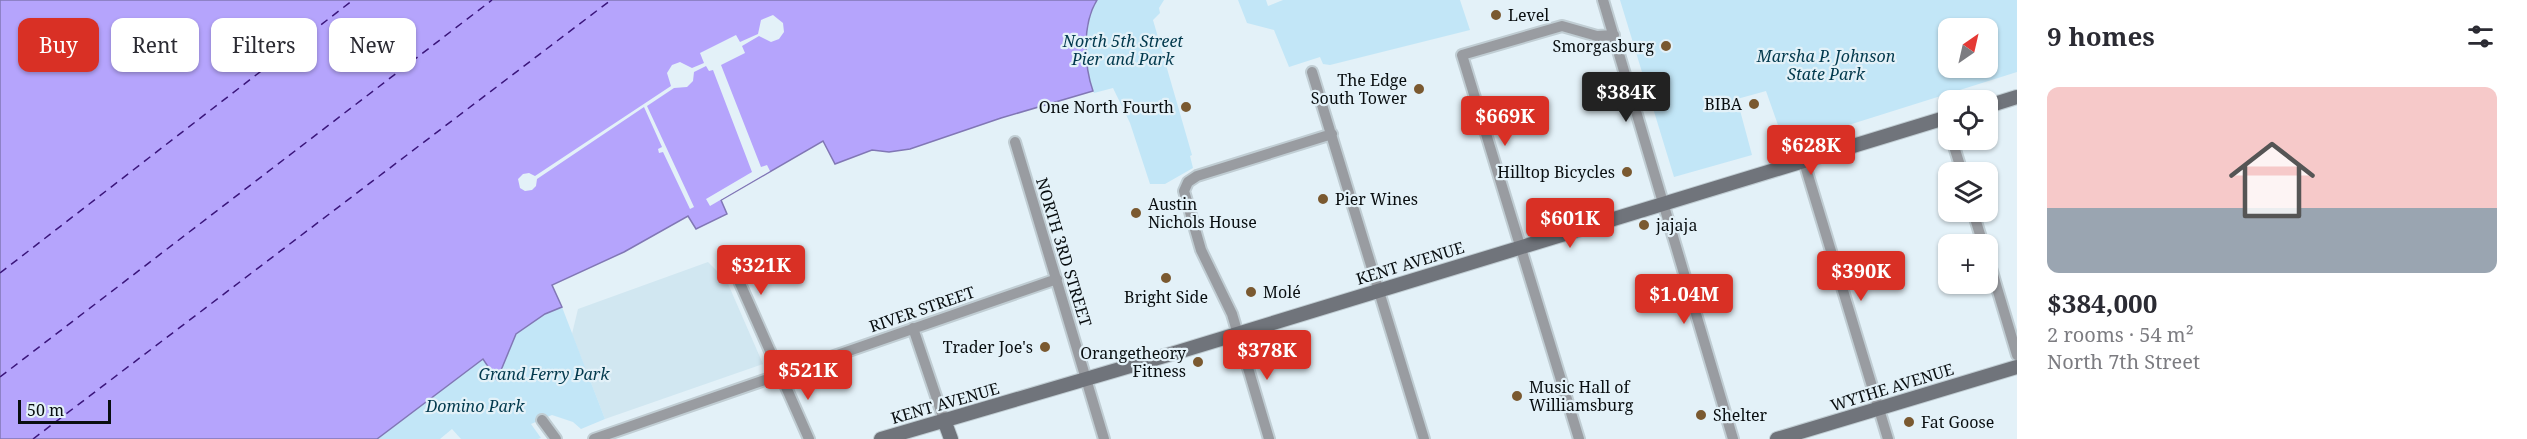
<!DOCTYPE html>
<meta charset="utf-8">
<style>
:root{--surface:#fff;--page:#f7f7f7;--text:#2b2b33;--muted:#7c7c81;--accent:#d93025}
body{margin:0;font-family:"Noto Serif",serif;background:var(--page);color:var(--text);height:100vh;display:flex;flex-direction:column;font-size:22px;white-space:nowrap}
*{box-sizing:border-box;margin:0}
p{font-size:20px;color:var(--muted)}
.icon{flex:none;width:33px;height:33px;fill:none;stroke:currentColor;stroke-width:2;stroke-linecap:round;stroke-linejoin:round}
.map{position:relative;flex:1;overflow:hidden}
.side{display:flex;flex-direction:column;background:var(--surface);width:510px}
.side>*{flex:none}
.hud{position:absolute;left:18px;top:18px;width:570px;height:54px;display:flex;gap:12px}
.needle{width:39px;rotate:34deg}
.fabs{position:absolute;left:1938px;top:18px;display:grid;gap:12px}
.fabs a{display:grid;place-items:center;width:60px;height:60px;border-radius:12px;background:var(--surface);box-shadow:0 2px 4px #0004;font-size:30px}
.scale{position:absolute;left:18px;bottom:15px;width:93px;box-sizing:border-box;padding-left:6px;border:3px solid #090e10;border-top:0;font-size:16px;line-height:21px;white-space:nowrap;color:#090e10;-webkit-text-stroke:4px #e3f1f8;paint-order:stroke}
.price{position:absolute;translate:-50% -51px;padding:0 14px;border-radius:6px;background:var(--accent);color:#fff;font-size:20px;line-height:39px;filter:drop-shadow(0 2px 3px #0008)}
.price::after{content:'';position:absolute;left:50%;top:36px;width:18px;height:14px;margin-left:-9px;background:inherit;clip-path:polygon(0 0,100% 0,50% 100%)}
.price.current{background:#222;color:#fff}
ul{padding:0;list-style:none}
li{display:grid;align-content:center;gap:12px;height:318px;padding:0 30px}
li span{display:grid;place-items:center;height:186px;border-radius:12px;color:#555}
li>.icon{margin-inline-start:auto}
span .icon{width:108px;height:108px;fill:#fffc;stroke-width:1}
li b{font-size:26px}
h2{display:flex;justify-content:space-between;align-items:center;height:72px;padding:0 30px;font-size:26px}
.pill{padding:0 21px;border-radius:12px;background:var(--surface);box-shadow:0 2px 4px #0004;font-size:21px;line-height:54px}
.pill.current{background:var(--accent);color:#fff}
main{display:flex;flex:1;min-height:0}
.map>svg:first-child{display:block}
</style>
<main>
<div class="map">
<svg width="2017" height="439" viewBox="0 0 2017 439">
<rect width="100%" height="100%" fill="#e3f1f8"/>
<!-- built -->
<path fill="#d1e7f1" d="M 708,262 L 718,272 L 722,270 L 763,364 L 605,419 L 572,334 L 578,309 Z"/>
<!-- green -->
<path fill="#c2e6f7" fill-rule="evenodd" d="M 1097,0 L 1164,0 L 1159,8 L 1160,13 L 1153,20 L 1192,155 L 1190,156 L 1193,168 L 1165,184 L 1150,184 L 1130,123 L 1113,88 L 1094,93 C 1084,67 1081,25 1097,0 Z
M 1238,0 L 1266,0 L 1268,6 L 1283,0 L 1460,0 L 1470,30 L 1330,65 L 1323,64 L 1320,57 L 1289,67 L 1274,30 L 1247,23 Z
M 1620,0 L 2017,0 L 2017,72 L 1785,145 L 1766,91 L 1737,99 L 1752,155 L 1674,177 ZM 1948,28 L 1988,28 L 1988,68 L 1948,68 Z
M 562,307 L 605,419 L 581,429 L 573,422 L 552,415 L 531,424 L 541,438 L 538,439 L 461,439 L 452,429 L 440,439 L 377,439 L 483,358 L 496,380 L 516,334 L 545,314 Z"/>
<!-- water -->
<path fill="#b5a4fc" stroke="#8177b5" stroke-width="1.5" d="M 0,0 L 1097,0 C 1082,24 1084,65 1093,91 L 1001,118 L 910,149 L 889,152 L 872,150 L 835,164 L 823,141 L 721,200 L 727,214 L 696,229 L 688,216 L 624,252 L 552,285 L 562,307 L 545,314 L 516,334 L 497,380 L 483,359 L 377,439 L 0,439 Z"/>
<!-- pier -->
<path fill="#e3f1f8" d="M 773,15 L 783,23 L 784,32 L 779,39 L 771,42 L 759,36 L 742,46 L 745,53 L 721,65 L 761,167 L 767,165 L 770,171 L 710,206 L 706,199 L 752,172 L 713,70 L 709,71 L 706,66 L 694,72 L 693,81 L 687,87 L 674,88 L 647,106 L 694,207 L 690,209 L 663,152 L 659,153 L 658,149 L 662,147 L 644,107 L 537,179 L 536,186 L 532,190 L 525,191 L 520,188 L 518,179 L 523,174 L 529,173 L 535,176 L 671,86 L 667,73 L 672,65 L 680,62 L 692,68 L 704,63 L 700,53 L 736,35 L 740,42 L 758,34 L 761,20 Z"/>
<g fill="none" stroke-linecap="round" stroke-linejoin="round">
<!-- ferry -->
<path stroke="#3b167b" stroke-width="1.5" stroke-dasharray="8 6" stroke-linecap="butt" d="M 0,273 L 353,0
M 0,377 L 492,0
M 33,439 L 611,0"/>
<!-- minor casing -->
<g stroke="#c0cdd3" stroke-width="14">
<path id="minor" d="M 1603,0 L 1733,439
M 1312,72 L 1424,439
M 1952,140 L 1962,172
M 1015,142 L 1104,439
M 1804,162 L 1888,439
M 1973,212 L 1983,244
M 1988,258 L 2017,355
M 731,263 L 809,439
M 913,328 L 944,420
M 542,420 L 556,439
M 594,439 L 1057,279
M 1269,439 L 1232,314 L 1201,250 L 1184,191 L 1188,182 L 1197,176 L 1332,134
M 1579,439 L 1462,55 L 1562,26 L 1597,36 L 1614,35"/>
</g>
<!-- secondary casing -->
<g stroke="#c0cdd3" stroke-width="16">
<path id="secondary" d="M 1988,106 L 2017,97
M 944,420 L 951,439
M 881,439 L 1178,352 L 1948,117
M 1777,439 L 2017,367"/>
</g>
<!-- minor -->
<use href="#minor" stroke="#999ca1" stroke-width="10"/>
<!-- secondary -->
<use href="#secondary" stroke="#70747b" stroke-width="14"/>
</g>
<!-- markers -->
<g fill="#7a5930" stroke="#e3f1f8" stroke-width="2">
<circle cx="1496" cy="15" r="6"/>
<circle cx="1666" cy="46" r="6"/>
<circle cx="1419" cy="89" r="6"/>
<circle cx="1754" cy="104" r="6"/>
<circle cx="1186" cy="107" r="6"/>
<circle cx="1627" cy="172" r="6"/>
<circle cx="1323" cy="199" r="6"/>
<circle cx="1136" cy="213" r="6"/>
<circle cx="1644" cy="225" r="6"/>
<circle cx="1166" cy="278" r="6"/>
<circle cx="1251" cy="292" r="6"/>
<circle cx="1045" cy="347" r="6"/>
<circle cx="1198" cy="362" r="6"/>
<circle cx="1517" cy="396" r="6"/>
<circle cx="1701" cy="415" r="6"/>
<circle cx="1909" cy="422" r="6"/>
</g>
<g text-anchor="middle" stroke-width="4.5" stroke-linejoin="round" paint-order="stroke">
<!-- poi labels -->
<g font-size="16" fill="#090e10" stroke="#e3f1f8" text-anchor="start">
<text x="1508" y="21">Level</text>
<text x="1654" y="52" text-anchor="end">Smorgasburg</text>
<text x="1407" y="86" text-anchor="end">The Edge<tspan x="1407" dy="18">South Tower</tspan></text>
<text x="1742" y="110" text-anchor="end">BIBA</text>
<text x="1174" y="113" text-anchor="end">One North Fourth</text>
<text x="1615" y="178" text-anchor="end">Hilltop Bicycles</text>
<text x="1335" y="205">Pier Wines</text>
<text x="1148" y="210">Austin<tspan x="1148" dy="18">Nichols House</tspan></text>
<text x="1656" y="231">jajaja</text>
<text x="1263" y="298">Molé</text>
<text x="1166" y="303" text-anchor="middle">Bright Side</text>
<text x="1033" y="353" text-anchor="end">Trader Joe's</text>
<text x="1186" y="359" text-anchor="end">Orangetheory<tspan x="1186" dy="18">Fitness</tspan></text>
<text x="1529" y="393">Music Hall of<tspan x="1529" dy="18">Williamsburg</tspan></text>
<text x="1713" y="421">Shelter</text>
<text x="1921" y="428">Fat Goose</text>
</g>
<!-- park labels -->
<g font-size="16" font-style="italic" fill="#02394d" stroke="#e3f1f8">
<text x="1123" y="47">North 5th Street<tspan x="1123" dy="18">Pier and Park</tspan></text>
<text x="1826" y="62">Marsha P. Johnson<tspan x="1826" dy="18">State Park</tspan></text>
<text x="544" y="380">Grand Ferry Park</text>
<text x="475" y="412">Domino Park</text>
</g>
<!-- street labels -->
<g font-size="16" fill="#090e10" stroke="#e3f1f8">
<text transform="translate(1064 252) rotate(73)" y="6">NORTH 3RD STREET</text>
<text transform="translate(1410 263) rotate(-17)" y="6">KENT AVENUE</text>
<text transform="translate(922 309) rotate(-19)" y="6">RIVER STREET</text>
<text transform="translate(1892 387) rotate(-17)" y="6">WYTHE AVENUE</text>
<text transform="translate(945 403) rotate(-16)" y="6">KENT AVENUE</text>
</g>
</g>
</svg>
<div class="fabs">
<a><svg class="needle" viewBox="-14 -14 28 28"><path d="M0-13l5 13h-10z" fill="#e53935"/><path d="M0 13l5-13h-10z" fill="#7c7c81"/></svg></a>
<a><svg class="icon" aria-label="locate" viewBox="0 0 24 24"><circle cx="12" cy="12" r="6"/><path d="M12 2v4M12 18v4M2 12h4M18 12h4"/></svg></a>
<a><svg class="icon" aria-label="layers" viewBox="0 0 24 24"><path d="M12 4l9 5-9 5-9-5zM3 14l9 5 9-5"/></svg></a>
<a>+</a>
</div>
<div class="scale">50 m</div>
<b class="price current" style="left:1626px;top:123px">$384K</b>
<b class="price" style="left:1505px;top:147px">$669K</b>
<b class="price" style="left:1811px;top:176px">$628K</b>
<b class="price" style="left:1570px;top:249px">$601K</b>
<b class="price" style="left:761px;top:296px">$321K</b>
<b class="price" style="left:1861px;top:302px">$390K</b>
<b class="price" style="left:1684px;top:325px">$1.04M</b>
<b class="price" style="left:1267px;top:381px">$378K</b>
<b class="price" style="left:808px;top:401px">$521K</b>
<div class="hud">
<a class="pill current">Buy</a>
<a class="pill">Rent</a>
<a class="pill">Filters</a>
<a class="pill">New</a>
</div>
</div>
<section class="side">
<h2>9 homes<svg class="icon" aria-label="filters" viewBox="0 0 24 24"><path d="M4 7h16M4 17h16"/><circle cx="9" cy="7" r="2"/><circle cx="15" cy="17" r="2"/></svg></h2>
<ul>
<li><span style="background:linear-gradient(#f6c9c9 65%,#9aa5b1 0)"><svg class="icon" aria-label="home" viewBox="0 0 24 24"><path d="M3 11l9-7 9 7M6 9v11h12V9"/></svg></span><div><b>$384,000</b><p>2 rooms · 54 m²</p><p>North 7th Street</p></div></li>
</ul>
</section>
</main>
